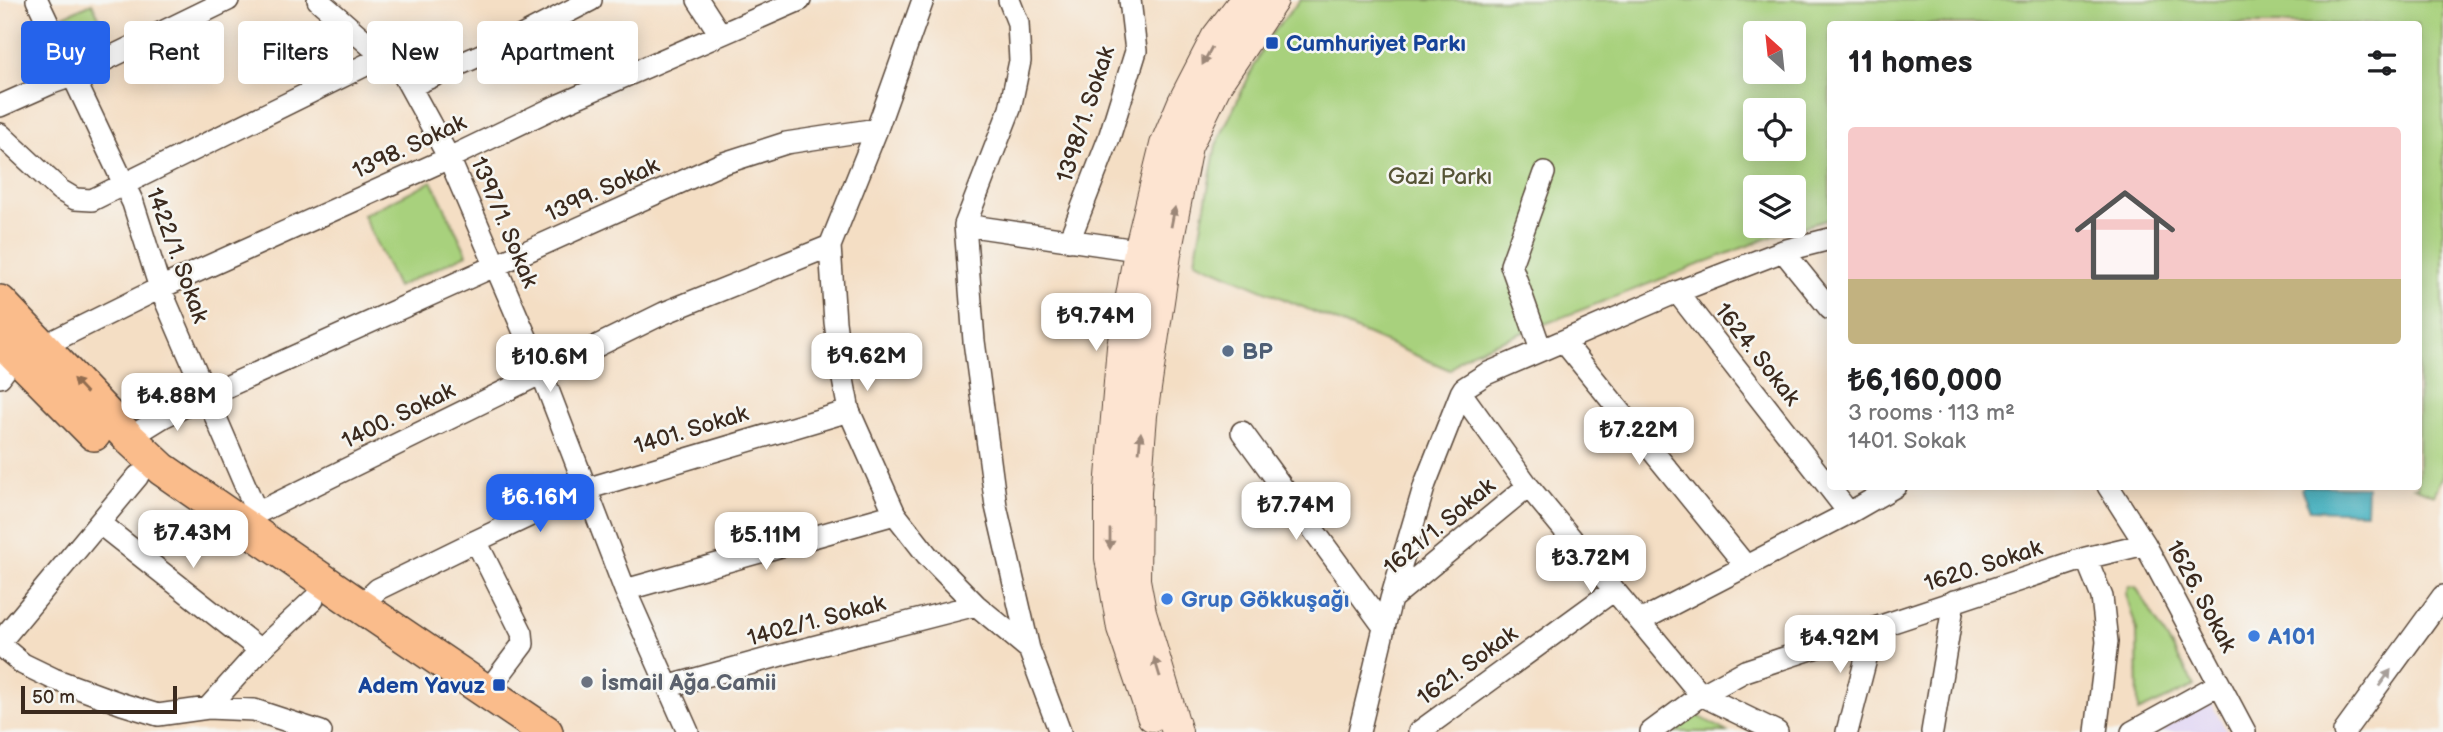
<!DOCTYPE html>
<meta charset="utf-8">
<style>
:root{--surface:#fff;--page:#f2f2f2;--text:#202124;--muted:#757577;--line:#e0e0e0;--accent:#2563eb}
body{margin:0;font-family:"Balsamiq Sans",sans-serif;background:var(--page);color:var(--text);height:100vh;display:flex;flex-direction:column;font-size:26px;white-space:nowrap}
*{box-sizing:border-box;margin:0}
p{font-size:23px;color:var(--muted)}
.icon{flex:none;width:38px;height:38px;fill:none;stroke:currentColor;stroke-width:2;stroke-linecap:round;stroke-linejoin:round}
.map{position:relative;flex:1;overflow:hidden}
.details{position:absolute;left:1827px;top:21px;width:595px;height:469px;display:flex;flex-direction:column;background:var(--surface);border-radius:7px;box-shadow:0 4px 18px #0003}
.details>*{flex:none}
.guide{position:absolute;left:21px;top:21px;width:665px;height:63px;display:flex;gap:14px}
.needle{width:46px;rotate:333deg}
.fabs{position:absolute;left:1743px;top:21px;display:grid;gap:14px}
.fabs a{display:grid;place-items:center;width:63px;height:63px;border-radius:7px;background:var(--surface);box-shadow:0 4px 18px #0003;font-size:35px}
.scale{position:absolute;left:21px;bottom:18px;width:156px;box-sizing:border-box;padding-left:7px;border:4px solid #3b2a1e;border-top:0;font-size:19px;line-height:24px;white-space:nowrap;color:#3b2a1e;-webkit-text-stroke:5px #f6f6f2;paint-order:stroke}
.price{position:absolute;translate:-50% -60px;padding:0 16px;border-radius:14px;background:#fff;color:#222;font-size:23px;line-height:46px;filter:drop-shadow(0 2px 4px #0008)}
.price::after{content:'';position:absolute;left:50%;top:42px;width:21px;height:16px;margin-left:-10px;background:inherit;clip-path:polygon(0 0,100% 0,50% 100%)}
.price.current{background:var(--accent);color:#fff}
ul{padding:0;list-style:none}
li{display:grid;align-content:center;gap:14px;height:371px;padding:0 21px}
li+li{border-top:2px solid var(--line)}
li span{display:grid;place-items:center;height:217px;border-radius:7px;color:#555}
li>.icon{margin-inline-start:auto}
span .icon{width:126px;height:126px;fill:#fffc;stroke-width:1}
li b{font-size:30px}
h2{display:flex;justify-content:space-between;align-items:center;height:84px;padding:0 21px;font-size:30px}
.chip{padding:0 24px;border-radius:7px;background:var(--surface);box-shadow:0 4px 18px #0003;font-size:24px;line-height:63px}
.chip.current{background:var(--accent);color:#fff}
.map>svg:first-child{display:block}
</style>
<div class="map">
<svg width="2443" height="732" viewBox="0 0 2443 732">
<rect width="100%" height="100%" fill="#f6f6f2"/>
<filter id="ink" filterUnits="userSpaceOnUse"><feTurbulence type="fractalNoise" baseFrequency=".0143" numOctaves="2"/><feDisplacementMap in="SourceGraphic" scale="14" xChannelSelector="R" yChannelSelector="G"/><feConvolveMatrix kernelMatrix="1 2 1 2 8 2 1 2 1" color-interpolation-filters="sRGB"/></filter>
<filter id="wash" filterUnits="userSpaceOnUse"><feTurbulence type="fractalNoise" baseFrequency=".00686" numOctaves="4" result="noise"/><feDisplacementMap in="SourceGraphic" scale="28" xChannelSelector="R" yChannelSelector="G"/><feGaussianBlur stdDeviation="1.57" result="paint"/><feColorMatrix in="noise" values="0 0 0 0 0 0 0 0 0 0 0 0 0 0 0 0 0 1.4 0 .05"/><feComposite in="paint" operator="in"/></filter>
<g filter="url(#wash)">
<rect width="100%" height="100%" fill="#f4dec4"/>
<!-- built -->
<path fill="#e0d4f4" d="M 2210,701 L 2227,732 L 2158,732 Z"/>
<!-- green -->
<path fill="#a8d17d" stroke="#727e4e" stroke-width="2" fill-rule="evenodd" d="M 1300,0 L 2443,0 L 2443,476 L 2434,495 L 2414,487 L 2418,486 L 2418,24 L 1830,24 L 1830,219 L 1781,233 L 1472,352 L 1458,361 L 1450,370 L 1195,261 L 1216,145 L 1267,39 ZM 1755,33 L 1794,33 L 1794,72 L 1755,72 ZM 1755,110 L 1794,110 L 1794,149 L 1755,149 ZM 1755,187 L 1794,187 L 1794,226 L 1755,226 Z
M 92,3 L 112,44 L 81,62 L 61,17 Z
M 432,181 L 467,254 L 397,287 L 363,215 Z
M 2129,586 L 2136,587 L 2195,686 L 2138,712 L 2137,631 L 2126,594 Z
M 1695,714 L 1727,732 L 1671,732 Z"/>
<!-- water -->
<path fill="#41afbe" stroke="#3e6c6e" stroke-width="2" d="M 2304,486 L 2367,487 L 2366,512 L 2310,510 L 2301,489 Z"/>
</g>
<g filter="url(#ink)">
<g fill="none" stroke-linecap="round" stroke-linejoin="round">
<!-- street casing -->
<g stroke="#574537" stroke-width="24">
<path id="street" d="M 37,0 L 133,203 L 160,288 L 257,513
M 318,0 L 403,74 L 449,158 L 542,374 L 625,590 L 688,732
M 698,0 L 720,34
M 923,0 L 877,129 L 830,246 L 835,322 L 842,374 L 849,411 L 895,514 L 927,555 L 976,605 L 1029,649 L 1060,732
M 1009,0 L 1018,23 L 1020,61 L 1010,109 L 965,225 L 974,341 L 996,506 L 1029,649
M 411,86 L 510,42 L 591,0
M 0,106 L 52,83 L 72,76 L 228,0
M 0,134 L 60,190 L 75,199 L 92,200 L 384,56
M 965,225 L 1150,252
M 1069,241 L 1109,138 L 1136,51 L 1130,0
M 1783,251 L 1830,309
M 1677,292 L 1849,513
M 1564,342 L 1746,566
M 43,346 L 160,288 L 449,158 L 557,106 L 800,0
M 1541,350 L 1511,265 L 1544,173
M 0,377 L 16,355
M 1461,393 L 1528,486 L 1701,695 L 1777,732
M 1242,432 L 1384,627
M 129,438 L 163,417 L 206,396 L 721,164 L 786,143 L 877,129
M 2108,486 L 2145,544 L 2245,732
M 257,513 L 664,313 L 830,246
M 99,523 L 260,650
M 476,541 L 586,489 L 849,411
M 2086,558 L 2102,597 L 2107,642 L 2096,732
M 625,590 L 895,514
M 1391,599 L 1425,484 L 1461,393 L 1464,388 L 1486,374 L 1677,292 L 1783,251 L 1830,239
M 360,606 L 378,589 L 476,541 L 522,633 L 523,644 L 486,693
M 1640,621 L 1849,513 L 1896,486
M 0,642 L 138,476
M 0,645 L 23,664 L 54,679 L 122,704 L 158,715 L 208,708 L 254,710 L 321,732
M 670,686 L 785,654 L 976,605
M 208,708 L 260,650 L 313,600
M 1359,732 L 1391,599 L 1528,486
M 1419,732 L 1614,590
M 1651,732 L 1701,695 L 1745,671 L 2086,558 L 2145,544
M 1847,732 L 1874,628
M 1932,732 L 1954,601
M 2132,732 L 2219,684
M 2344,732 L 2443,596"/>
</g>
<!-- secondary casing -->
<g stroke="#574537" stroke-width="32">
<path id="secondary" d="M 1152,716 L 1122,628 L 1110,558 L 1110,489 L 1122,347 L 1139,251 L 1165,145 L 1183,102 L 1216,38 L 1245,0
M 1177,732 L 1141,612 L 1135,580 L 1136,491 L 1142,415 L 1166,254 L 1187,146 L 1218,82 L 1273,0"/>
</g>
<!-- primary casing -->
<g stroke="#574537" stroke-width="36">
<path id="primary" d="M 0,302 L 129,438 L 162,469 L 360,606 L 546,732
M 0,339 L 94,434"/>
</g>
<!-- street -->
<use href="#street" stroke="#fff" stroke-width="21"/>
<!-- secondary -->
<use href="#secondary" stroke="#fde4d1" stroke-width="30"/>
<!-- primary -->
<use href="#primary" stroke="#fabc8b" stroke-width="33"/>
</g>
<!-- one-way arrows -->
<defs><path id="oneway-solid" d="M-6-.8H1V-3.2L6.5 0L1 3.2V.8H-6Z" transform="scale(1.75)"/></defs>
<g fill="#9c8778">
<use href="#oneway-solid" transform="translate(1207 56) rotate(118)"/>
<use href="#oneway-solid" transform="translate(1173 217) rotate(-79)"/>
<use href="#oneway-solid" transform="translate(1140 442) rotate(-85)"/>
<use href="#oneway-solid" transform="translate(1110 539) rotate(90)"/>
<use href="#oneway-solid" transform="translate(1157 667) rotate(-107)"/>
</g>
<use fill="#916c4f" href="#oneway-solid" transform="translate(80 386) rotate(-133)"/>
<use fill="#a79f9a" href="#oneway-solid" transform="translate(2385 678) rotate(-54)"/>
</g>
<!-- markers -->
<g fill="#1a4fb4" stroke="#f6f6f2" stroke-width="2.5">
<rect x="1265" y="36" width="14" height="14" rx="3.5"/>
<rect x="492" y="678" width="14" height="14" rx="3.5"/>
</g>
<circle fill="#5c6f8a" stroke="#f6f6f2" stroke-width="2.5" cx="1228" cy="351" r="7"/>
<g fill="#3f7fe0" stroke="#f6f6f2" stroke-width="2.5">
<circle cx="1167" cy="599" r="7"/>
<circle cx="2254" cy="636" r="7"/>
</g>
<circle fill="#6b7280" stroke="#f6f6f2" stroke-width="2.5" cx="587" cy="682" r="7"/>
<g text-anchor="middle" stroke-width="5" stroke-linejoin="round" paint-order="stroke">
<!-- transit labels -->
<g font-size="23" font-weight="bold" fill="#164399" stroke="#f6f6f2" text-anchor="start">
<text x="1286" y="51">Cumhuriyet Parkı</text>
<text x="485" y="693" text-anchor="end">Adem Yavuz</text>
</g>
<!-- street labels -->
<g font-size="23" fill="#3b2a1e" stroke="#f6f6f2">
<text transform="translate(1085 114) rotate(-72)" y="8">1398/1. Sokak</text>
<text transform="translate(409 146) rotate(-25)" y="8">1398. Sokak</text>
<text transform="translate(602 189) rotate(-25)" y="8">1399. Sokak</text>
<text transform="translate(505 222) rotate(67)" y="8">1397/1. Sokak</text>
<text transform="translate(178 255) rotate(70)" y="8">1422/1. Sokak</text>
<text transform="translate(1758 354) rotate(52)" y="8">1624. Sokak</text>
<text transform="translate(398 415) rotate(-26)" y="8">1400. Sokak</text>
<text transform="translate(691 429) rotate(-17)" y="8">1401. Sokak</text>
<text transform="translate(1439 526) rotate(-40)" y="8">1621/1. Sokak</text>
<text transform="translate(1983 565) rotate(-18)" y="8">1620. Sokak</text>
<text transform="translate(2202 596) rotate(62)" y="8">1626. Sokak</text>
<text transform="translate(816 620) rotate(-15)" y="8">1402/1. Sokak</text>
<text transform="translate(1467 665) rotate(-36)" y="8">1621. Sokak</text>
</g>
<!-- park labels -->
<g font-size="23" fill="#565436" stroke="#f6f6f2">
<text x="1440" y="184">Gazi Parkı</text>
</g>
<!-- service labels -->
<g font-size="23" font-weight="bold" fill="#4e5e75" stroke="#f6f6f2" text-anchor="start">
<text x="1242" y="359">BP</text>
</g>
<!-- shop labels -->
<g font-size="23" font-weight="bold" fill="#366cbe" stroke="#f6f6f2" text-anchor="start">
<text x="1181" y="607">Grup Gökkuşağı</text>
<text x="2268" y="644">A101</text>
</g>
<!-- worship labels -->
<g font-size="23" font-weight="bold" fill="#5b616d" stroke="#f6f6f2" text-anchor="start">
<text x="601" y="690">İsmail Ağa Camii</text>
</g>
</g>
</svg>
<div class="fabs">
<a><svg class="needle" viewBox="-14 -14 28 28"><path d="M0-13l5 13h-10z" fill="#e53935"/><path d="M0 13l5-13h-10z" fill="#757577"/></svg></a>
<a><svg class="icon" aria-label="locate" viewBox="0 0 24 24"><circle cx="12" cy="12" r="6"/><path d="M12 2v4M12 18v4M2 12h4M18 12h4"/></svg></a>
<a><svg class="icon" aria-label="layers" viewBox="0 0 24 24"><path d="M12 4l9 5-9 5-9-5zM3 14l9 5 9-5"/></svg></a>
</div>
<div class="scale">50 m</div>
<b class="price" style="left:1096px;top:353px">₺9.74M</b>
<b class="price" style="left:867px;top:393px">₺9.62M</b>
<b class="price" style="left:550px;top:394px">₺10.6M</b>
<b class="price" style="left:177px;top:433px">₺4.88M</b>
<b class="price" style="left:1639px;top:467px">₺7.22M</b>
<b class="price current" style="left:540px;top:534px">₺6.16M</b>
<b class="price" style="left:1296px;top:542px">₺7.74M</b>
<b class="price" style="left:193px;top:570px">₺7.43M</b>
<b class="price" style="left:766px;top:572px">₺5.11M</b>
<b class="price" style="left:1591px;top:595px">₺3.72M</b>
<b class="price" style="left:1840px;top:675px">₺4.92M</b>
<div class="guide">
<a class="chip current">Buy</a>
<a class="chip">Rent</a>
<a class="chip">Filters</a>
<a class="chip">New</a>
<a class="chip">Apartment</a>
</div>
<section class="details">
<h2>11 homes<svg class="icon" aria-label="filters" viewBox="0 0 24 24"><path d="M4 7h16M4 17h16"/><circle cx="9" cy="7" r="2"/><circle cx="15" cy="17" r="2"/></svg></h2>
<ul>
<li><span style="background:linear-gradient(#f6c9c9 70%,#c2b280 0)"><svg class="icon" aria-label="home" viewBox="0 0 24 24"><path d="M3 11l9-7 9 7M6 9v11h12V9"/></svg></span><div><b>₺6,160,000</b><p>3 rooms · 113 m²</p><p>1401. Sokak</p></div></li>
</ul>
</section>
</div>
